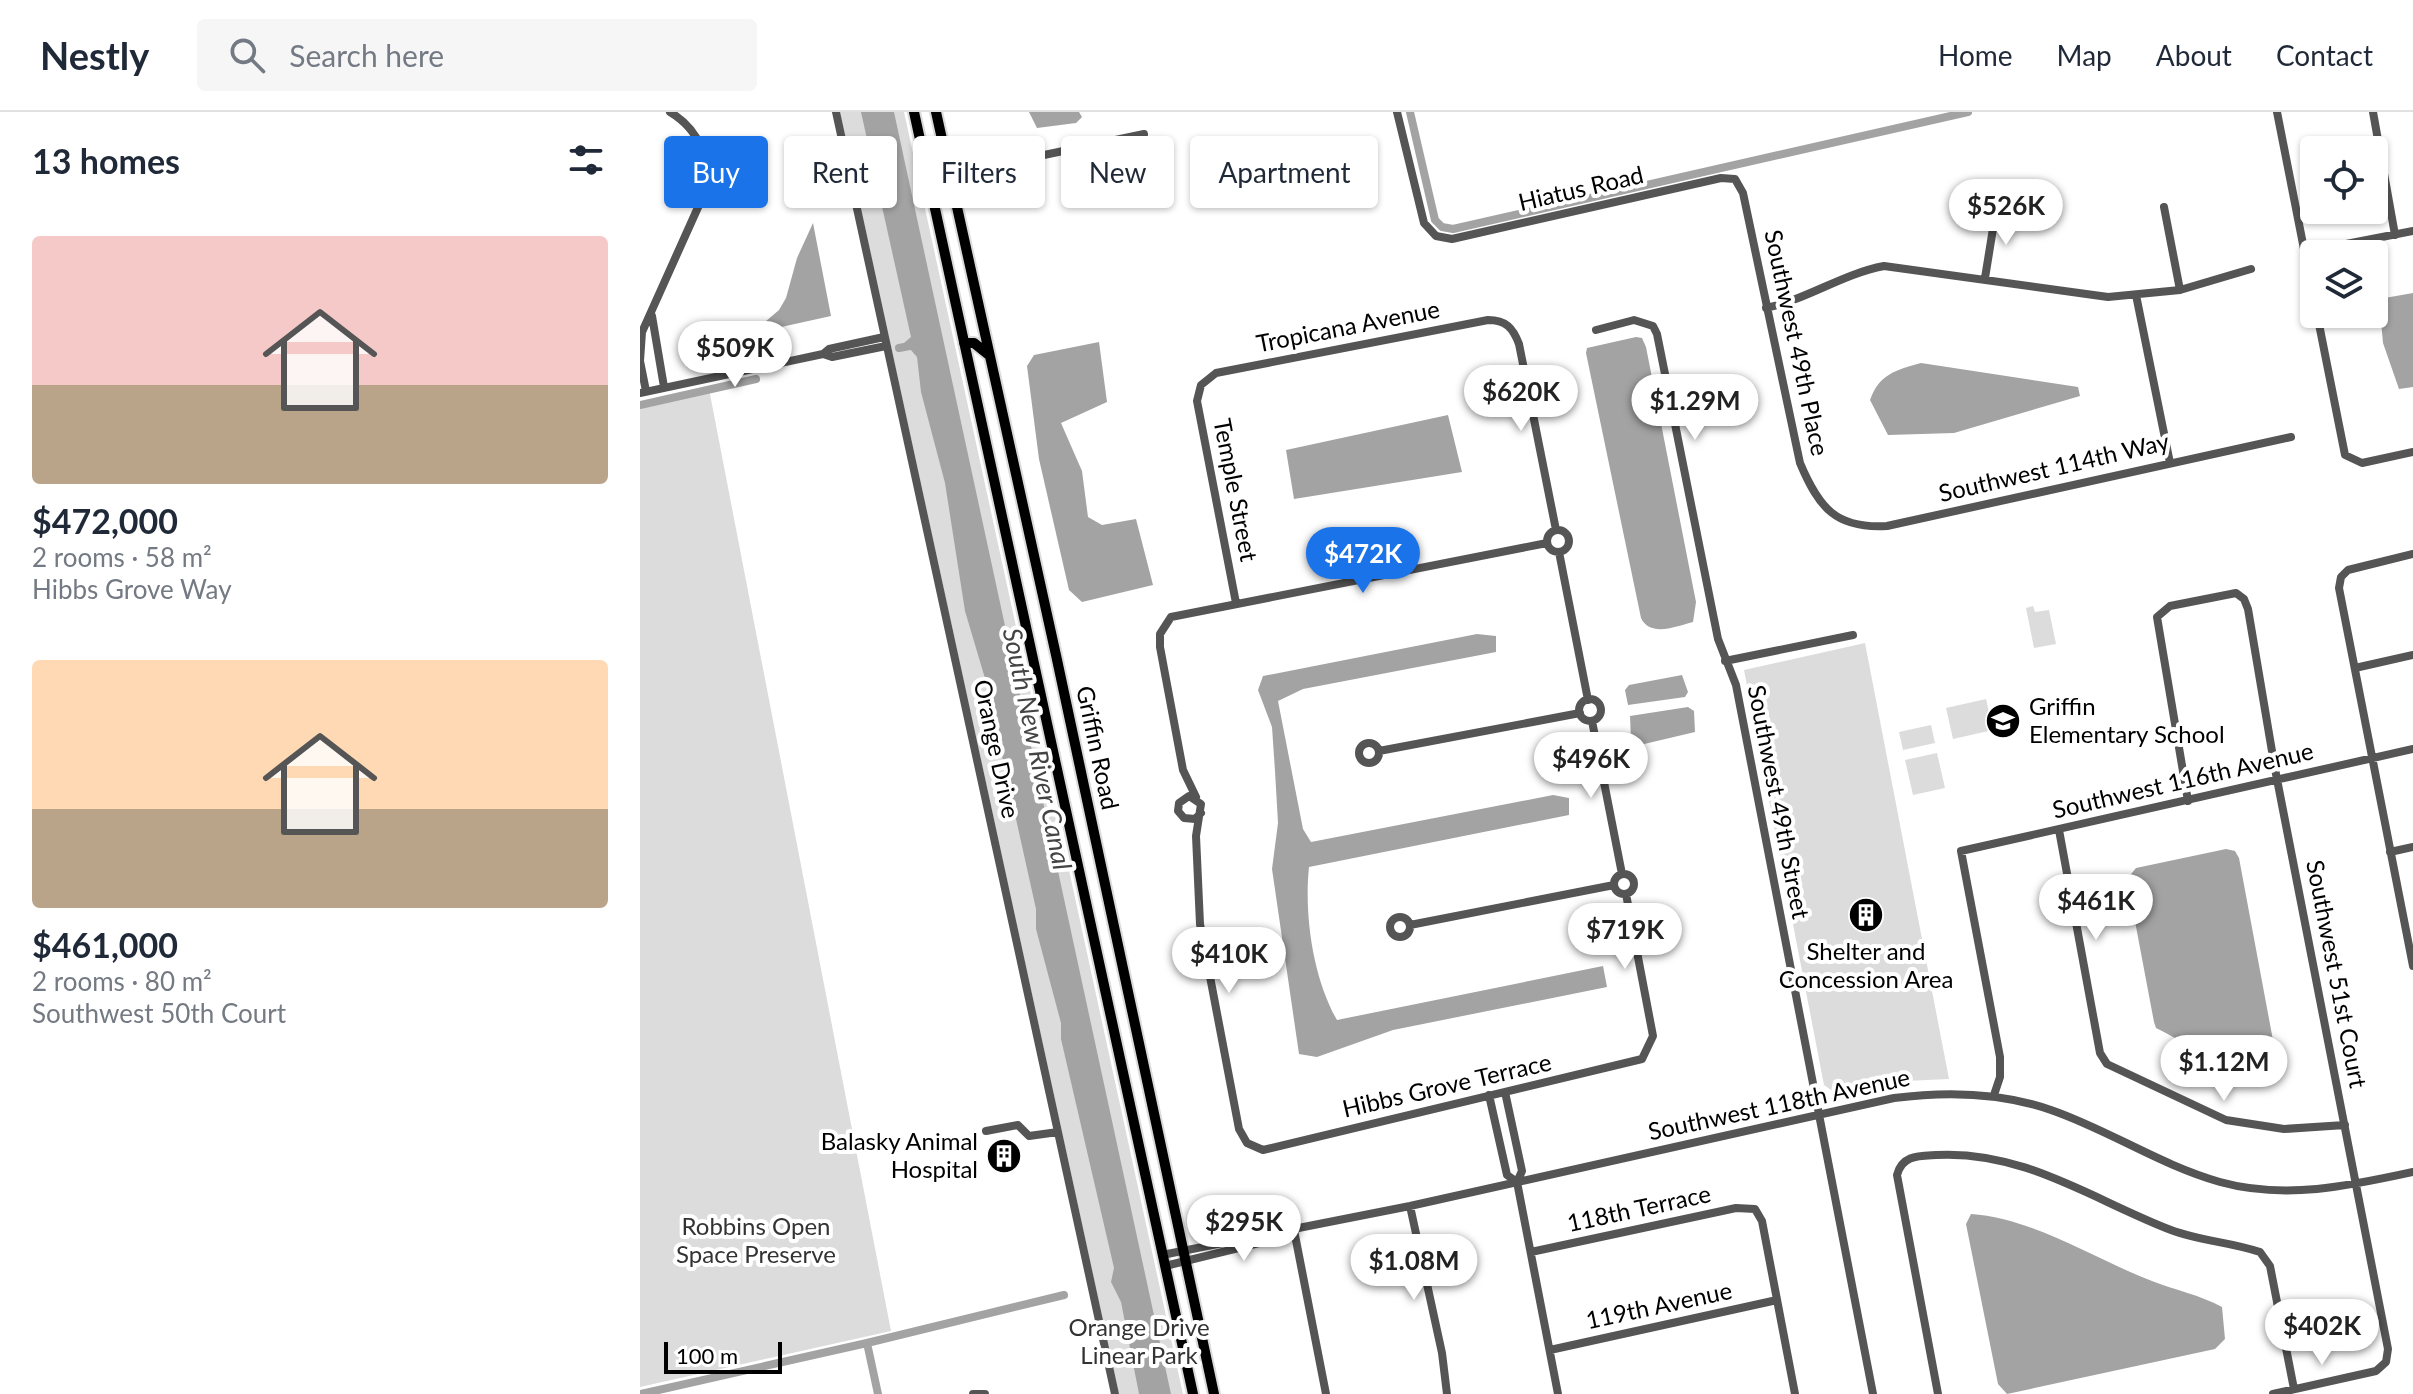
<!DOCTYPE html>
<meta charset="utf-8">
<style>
:root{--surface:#fff;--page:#f6f6f7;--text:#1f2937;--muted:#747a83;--line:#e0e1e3;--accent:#1a73e8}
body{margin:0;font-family:Lato,sans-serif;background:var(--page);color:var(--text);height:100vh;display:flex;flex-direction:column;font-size:30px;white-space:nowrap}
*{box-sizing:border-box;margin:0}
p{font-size:26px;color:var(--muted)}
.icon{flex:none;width:44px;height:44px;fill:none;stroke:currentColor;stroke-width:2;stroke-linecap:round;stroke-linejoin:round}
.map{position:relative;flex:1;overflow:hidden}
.side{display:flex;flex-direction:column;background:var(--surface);width:640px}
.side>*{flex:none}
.banner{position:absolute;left:24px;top:24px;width:760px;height:72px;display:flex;gap:16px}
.controls{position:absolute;left:1660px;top:24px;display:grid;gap:16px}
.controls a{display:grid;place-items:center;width:88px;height:88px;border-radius:8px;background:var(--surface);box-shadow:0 2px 6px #0004;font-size:40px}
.scale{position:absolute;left:24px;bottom:20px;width:118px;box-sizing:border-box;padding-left:8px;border:4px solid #000;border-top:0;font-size:22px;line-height:28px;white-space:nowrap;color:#000;-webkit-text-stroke:6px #fff;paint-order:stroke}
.price{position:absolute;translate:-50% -68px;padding:0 18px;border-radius:28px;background:#fff;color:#222;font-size:26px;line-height:52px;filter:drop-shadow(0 2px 4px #0008)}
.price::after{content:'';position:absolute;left:50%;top:48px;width:24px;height:18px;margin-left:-12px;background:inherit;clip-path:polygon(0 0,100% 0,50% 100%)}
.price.on{background:var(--accent);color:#fff}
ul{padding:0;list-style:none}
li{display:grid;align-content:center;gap:16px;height:424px;padding:0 32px}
li span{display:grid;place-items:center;height:248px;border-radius:8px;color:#555}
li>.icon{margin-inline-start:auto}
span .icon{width:144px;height:144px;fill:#fffc;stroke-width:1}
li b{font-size:34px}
h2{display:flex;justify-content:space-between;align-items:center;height:96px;padding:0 32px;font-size:34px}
.chip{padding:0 28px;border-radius:8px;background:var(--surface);box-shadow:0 2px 6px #0004;font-size:28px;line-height:72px}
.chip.on{background:var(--accent);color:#fff}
header{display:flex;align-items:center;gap:48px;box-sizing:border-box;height:112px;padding:0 40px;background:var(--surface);border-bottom:2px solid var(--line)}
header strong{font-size:38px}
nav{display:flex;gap:44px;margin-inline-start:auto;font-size:28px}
.search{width:560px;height:72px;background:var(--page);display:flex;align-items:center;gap:20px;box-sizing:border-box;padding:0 28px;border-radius:8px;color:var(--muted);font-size:30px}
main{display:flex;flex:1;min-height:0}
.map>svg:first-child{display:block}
</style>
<header>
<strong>Nestly</strong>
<div class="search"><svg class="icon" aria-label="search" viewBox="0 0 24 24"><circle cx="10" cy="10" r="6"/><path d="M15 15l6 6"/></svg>Search here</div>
<nav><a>Home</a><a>Map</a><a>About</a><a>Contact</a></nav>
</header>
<main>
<section class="side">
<h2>13 homes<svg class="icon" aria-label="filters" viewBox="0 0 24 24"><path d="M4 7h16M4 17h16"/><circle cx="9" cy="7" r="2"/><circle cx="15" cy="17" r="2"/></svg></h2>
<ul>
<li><span style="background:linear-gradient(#f6c9c9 60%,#b9a48a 0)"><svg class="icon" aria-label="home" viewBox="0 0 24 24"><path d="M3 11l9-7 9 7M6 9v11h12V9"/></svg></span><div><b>$472,000</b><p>2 rooms · 58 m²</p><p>Hibbs Grove Way</p></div></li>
<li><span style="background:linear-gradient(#ffd9b3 60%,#b9a48a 0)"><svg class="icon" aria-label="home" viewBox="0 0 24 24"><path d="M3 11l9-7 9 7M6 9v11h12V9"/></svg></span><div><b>$461,000</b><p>2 rooms · 80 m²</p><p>Southwest 50th Court</p></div></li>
</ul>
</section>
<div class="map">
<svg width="1773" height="1282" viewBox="0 0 1773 1282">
<rect width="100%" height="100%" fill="#fff"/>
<!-- green -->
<path fill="#dcdcdc" d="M 200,0 L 264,0 L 543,1282 L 479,1282 Z
M 69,277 L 251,1219 L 0,1275 L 0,293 Z
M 1393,494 L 1395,500 L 1409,498 L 1416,532 L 1394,536 L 1386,496 Z
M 1225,531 L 1309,967 L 1265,969 L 1198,983 L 1184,973 L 1104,558 Z
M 1346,587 L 1353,618 L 1313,627 L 1306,596 Z
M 1291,613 L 1295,631 L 1263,638 L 1259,620 Z
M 1297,641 L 1305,676 L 1273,683 L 1265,648 Z"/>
<!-- water -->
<path fill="#a3a3a3" d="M 221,0 L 254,0 L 531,1282 L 499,1282 L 481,1190 L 471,1170 L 474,1156 L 421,927 L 421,911 L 396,817 L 396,797 L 344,563 L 325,499 L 305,371 L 281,280 L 277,245 L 270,237 L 266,238 L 264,231 L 271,225 Z
M 389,0 L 439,0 L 442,5 L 436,11 L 397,16 Z
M 173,111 L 191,204 L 119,220 L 119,215 L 139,198 L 146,186 L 157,146 Z
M 1773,181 L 1773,275 L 1759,277 L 1743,231 L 1739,187 Z
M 996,225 L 1002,226 L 1006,235 L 1056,490 L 1053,510 C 1035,515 1010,525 1001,506 L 946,241 L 947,236 Z
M 459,230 L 467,290 L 421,311 L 442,359 L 448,405 L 462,413 L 496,407 L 513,473 L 442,490 L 429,478 L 399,347 L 387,254 L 394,243 Z
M 1281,251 L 1438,275 L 1440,284 L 1314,321 L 1248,323 L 1230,288 C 1239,262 1256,258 1281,251 Z
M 808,303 L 822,360 L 654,387 L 646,338 Z
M 837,522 L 856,524 L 856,540 L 663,577 L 638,589 L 663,717 L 671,730 L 913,683 L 929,686 L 929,703 L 669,755 C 664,803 673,866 697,908 L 963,854 L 967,875 L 753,918 L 677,945 L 659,942 L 632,757 L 638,711 L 635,659 L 632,615 L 618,578 L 623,564 Z
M 1042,563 L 1048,580 L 1045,585 L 988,593 L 985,578 L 989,573 Z
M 1048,595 L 1054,599 L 1055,620 L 1000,633 L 991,628 L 990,604 Z
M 1586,737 L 1595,739 L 1599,746 L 1635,939 L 1634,959 C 1595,965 1550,933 1516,916 L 1514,910 L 1487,767 L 1496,756 Z
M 1331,1102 C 1393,1106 1454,1147 1512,1169 C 1535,1178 1560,1183 1582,1195 L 1585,1227 L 1575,1237 L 1367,1282 L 1358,1272 L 1326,1112 Z"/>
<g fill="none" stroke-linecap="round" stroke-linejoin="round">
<!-- canal -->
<path stroke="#a3a3a3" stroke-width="8" d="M 770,0 L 795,108 L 802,115 L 813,117 L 1328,0
M 259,236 L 275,233
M 0,293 L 116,267
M 1,1282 L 227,1231
M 238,1282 L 227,1231 L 424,1183"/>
<!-- major casing -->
<g stroke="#dbdbdb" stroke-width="14">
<path id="major" d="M 274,0 L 553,1282
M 296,0 L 416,543 L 574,1282
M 324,231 L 334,231 L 349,243"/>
</g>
<!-- minor -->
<path stroke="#555" stroke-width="8" d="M 196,0 L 475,1282
M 757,0 L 784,111 L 796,124 L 812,127 L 1081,66 L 1095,67 L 1103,81 L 1160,351 C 1179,396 1196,417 1247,414 L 1651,325
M 1637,0 L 1674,188
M 1733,0 L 1755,123
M 309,63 L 504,22
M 1524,95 L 1540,178
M 1665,140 L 1773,119
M 1345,166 L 1356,98
M 1496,183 L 1530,351
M 1126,196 C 1168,187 1202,162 1244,154 L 1468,185 L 1540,178 L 1611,157
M 1677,202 L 1705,343 L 1722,351 L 1773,340
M 12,204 L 24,275
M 956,218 L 994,208 L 1013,214 L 1017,222 L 1078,527 L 1096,573 L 1233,1282
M 183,242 L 192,245 L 246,234
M 6,279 L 0,249 L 2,220 L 64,82 C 71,48 60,18 30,0
M 0,281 L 183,242 L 189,237 L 244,225
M907 429a11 11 0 1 1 22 0a11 11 0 1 1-22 0Z
M 919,440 L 948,588
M 1773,442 L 1708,458 L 1701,465 L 1699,476 L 1773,854
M 596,491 L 557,289 L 561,273 L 576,261 L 848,208 C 866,208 873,216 879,232 L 916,418
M 1085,549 L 1213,523
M 1715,556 L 1773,543
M939 598a11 11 0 1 1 22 0a11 11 0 1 1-22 0Z
M 952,609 L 982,762
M719 641a10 10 0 1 1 20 0a10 10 0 1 1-20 0Z
M 739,639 L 940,601
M 556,685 L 543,658 L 520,535 L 520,522 L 531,505 L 907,431
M 1548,689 L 1517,505 L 1530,494 L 1596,481 L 1604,487 L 1608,497 L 1635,657 L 1748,1237 L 1746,1250 L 1736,1259 L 1633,1282
M 561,701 L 555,707 L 544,706 L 538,699 L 539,691 L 549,684 L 561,692 L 556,724 L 560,812 L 599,1017 L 607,1031 L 623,1038 L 1002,947 L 1013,924 L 986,782
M 1419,718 L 1460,941 L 1467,952 L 1586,1008 L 1644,1017 L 1705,1013
M 1750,740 L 1773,735
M974 772a10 10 0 1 1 20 0a10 10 0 1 1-20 0Z
M750 815a10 10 0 1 1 20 0a10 10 0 1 1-20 0Z
M 770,813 L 974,773
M 865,980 L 882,1059 L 877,1070 L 918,1282
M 849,983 L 867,1063 L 877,1070
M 1354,983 L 1360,965 L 1360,945 L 1321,739 L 1773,637
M 346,1019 L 378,1013 L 389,1024 L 418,1020
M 770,1094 L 802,1241 L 807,1282
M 654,1118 L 686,1282
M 891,1140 L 1096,1096 L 1115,1097 L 1122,1109 L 1155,1282
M 522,1143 L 770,1094 L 1254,986 C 1308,979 1360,980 1411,998 C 1469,1018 1520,1053 1580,1070 C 1645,1088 1709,1074 1773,1060
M 525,1154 L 636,1127 L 646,1119
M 910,1238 L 1137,1188
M 333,1282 L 345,1282
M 1298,1282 L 1257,1063 C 1262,1043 1279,1044 1296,1043 C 1384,1038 1453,1088 1531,1118 C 1560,1129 1591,1130 1620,1140 L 1630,1154 L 1654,1277"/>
<!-- major -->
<use href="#major" stroke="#000" stroke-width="10"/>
</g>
<!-- icons -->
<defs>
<g id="school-disc" transform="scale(1.8)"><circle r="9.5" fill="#000" stroke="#fff"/><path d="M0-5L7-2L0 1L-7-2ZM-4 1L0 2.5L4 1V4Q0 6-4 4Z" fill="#fff"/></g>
<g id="building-disc" transform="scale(1.8)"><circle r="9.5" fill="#000" stroke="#fff"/><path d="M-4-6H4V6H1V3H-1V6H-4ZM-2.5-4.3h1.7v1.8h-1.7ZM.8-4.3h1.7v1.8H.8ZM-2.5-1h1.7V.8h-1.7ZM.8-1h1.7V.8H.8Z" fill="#fff"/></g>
</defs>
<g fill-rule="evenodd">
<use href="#school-disc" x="1363" y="609"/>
<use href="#building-disc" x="1226" y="803"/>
<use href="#building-disc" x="364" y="1044"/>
</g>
<g text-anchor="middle" stroke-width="8" stroke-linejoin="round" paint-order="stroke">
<!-- street labels -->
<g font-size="24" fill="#000" stroke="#fff">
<text transform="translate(941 77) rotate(-13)" y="8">Hiatus Road</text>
<text transform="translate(708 215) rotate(-11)" y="8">Tropicana Avenue</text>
<text transform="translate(1156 231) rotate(78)" y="8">Southwest 49th Place</text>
<text transform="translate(1414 356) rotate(-13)" y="8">Southwest 114th Way</text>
<text transform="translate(595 378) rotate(79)" y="8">Temple Street</text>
<text transform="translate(457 636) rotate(78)" y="8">Griffin Road</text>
<text transform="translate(356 637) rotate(78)" y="8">Orange Drive</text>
<text transform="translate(1543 669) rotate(-13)" y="8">Southwest 116th Avenue</text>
<text transform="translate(1138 690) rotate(79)" y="8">Southwest 49th Street</text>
<text transform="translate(1696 862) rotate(79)" y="8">Southwest 51st Court</text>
<text transform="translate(807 974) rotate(-13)" y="8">Hibbs Grove Terrace</text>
<text transform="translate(1139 993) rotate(-12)" y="8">Southwest 118th Avenue</text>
<text transform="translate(999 1097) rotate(-12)" y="8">118th Terrace</text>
<text transform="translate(1019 1194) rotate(-12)" y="8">119th Avenue</text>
</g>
<!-- poi labels -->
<g font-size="24" fill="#000" stroke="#fff" text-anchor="start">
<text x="1389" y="603">Griffin<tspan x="1389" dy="28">Elementary School</tspan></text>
<text x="1226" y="848" text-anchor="middle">Shelter and<tspan x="1226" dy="28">Concession Area</tspan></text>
<text x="338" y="1038" text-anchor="end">Balasky Animal<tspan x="338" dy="28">Hospital</tspan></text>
</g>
<!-- park labels -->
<g font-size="24" fill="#333" stroke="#fff">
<text x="116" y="1123">Robbins Open<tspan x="116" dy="28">Space Preserve</tspan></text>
<text x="499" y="1224">Orange Drive<tspan x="499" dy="28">Linear Park</tspan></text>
</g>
<!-- water labels -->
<g font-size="26" font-style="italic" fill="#444" stroke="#fff">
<text transform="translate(397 637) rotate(78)" y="9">South New River Canal</text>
</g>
</g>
</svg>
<div class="controls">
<a><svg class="icon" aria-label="locate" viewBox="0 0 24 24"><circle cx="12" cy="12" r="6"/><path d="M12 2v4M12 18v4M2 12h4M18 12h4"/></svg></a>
<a><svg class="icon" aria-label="layers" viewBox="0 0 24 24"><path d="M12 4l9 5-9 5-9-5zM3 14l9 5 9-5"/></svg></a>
</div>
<div class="scale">100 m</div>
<b class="price" style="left:1366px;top:135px">$526K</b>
<b class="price" style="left:95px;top:277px">$509K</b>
<b class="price" style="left:881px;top:321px">$620K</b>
<b class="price" style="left:1055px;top:330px">$1.29M</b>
<b class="price on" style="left:723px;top:483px">$472K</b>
<b class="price" style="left:951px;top:688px">$496K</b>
<b class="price" style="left:1456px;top:830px">$461K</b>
<b class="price" style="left:985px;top:859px">$719K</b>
<b class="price" style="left:589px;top:883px">$410K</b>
<b class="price" style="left:1584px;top:991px">$1.12M</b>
<b class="price" style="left:604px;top:1151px">$295K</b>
<b class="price" style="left:774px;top:1190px">$1.08M</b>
<b class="price" style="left:1682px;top:1255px">$402K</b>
<div class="banner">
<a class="chip on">Buy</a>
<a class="chip">Rent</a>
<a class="chip">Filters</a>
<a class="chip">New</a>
<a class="chip">Apartment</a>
</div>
</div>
</main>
